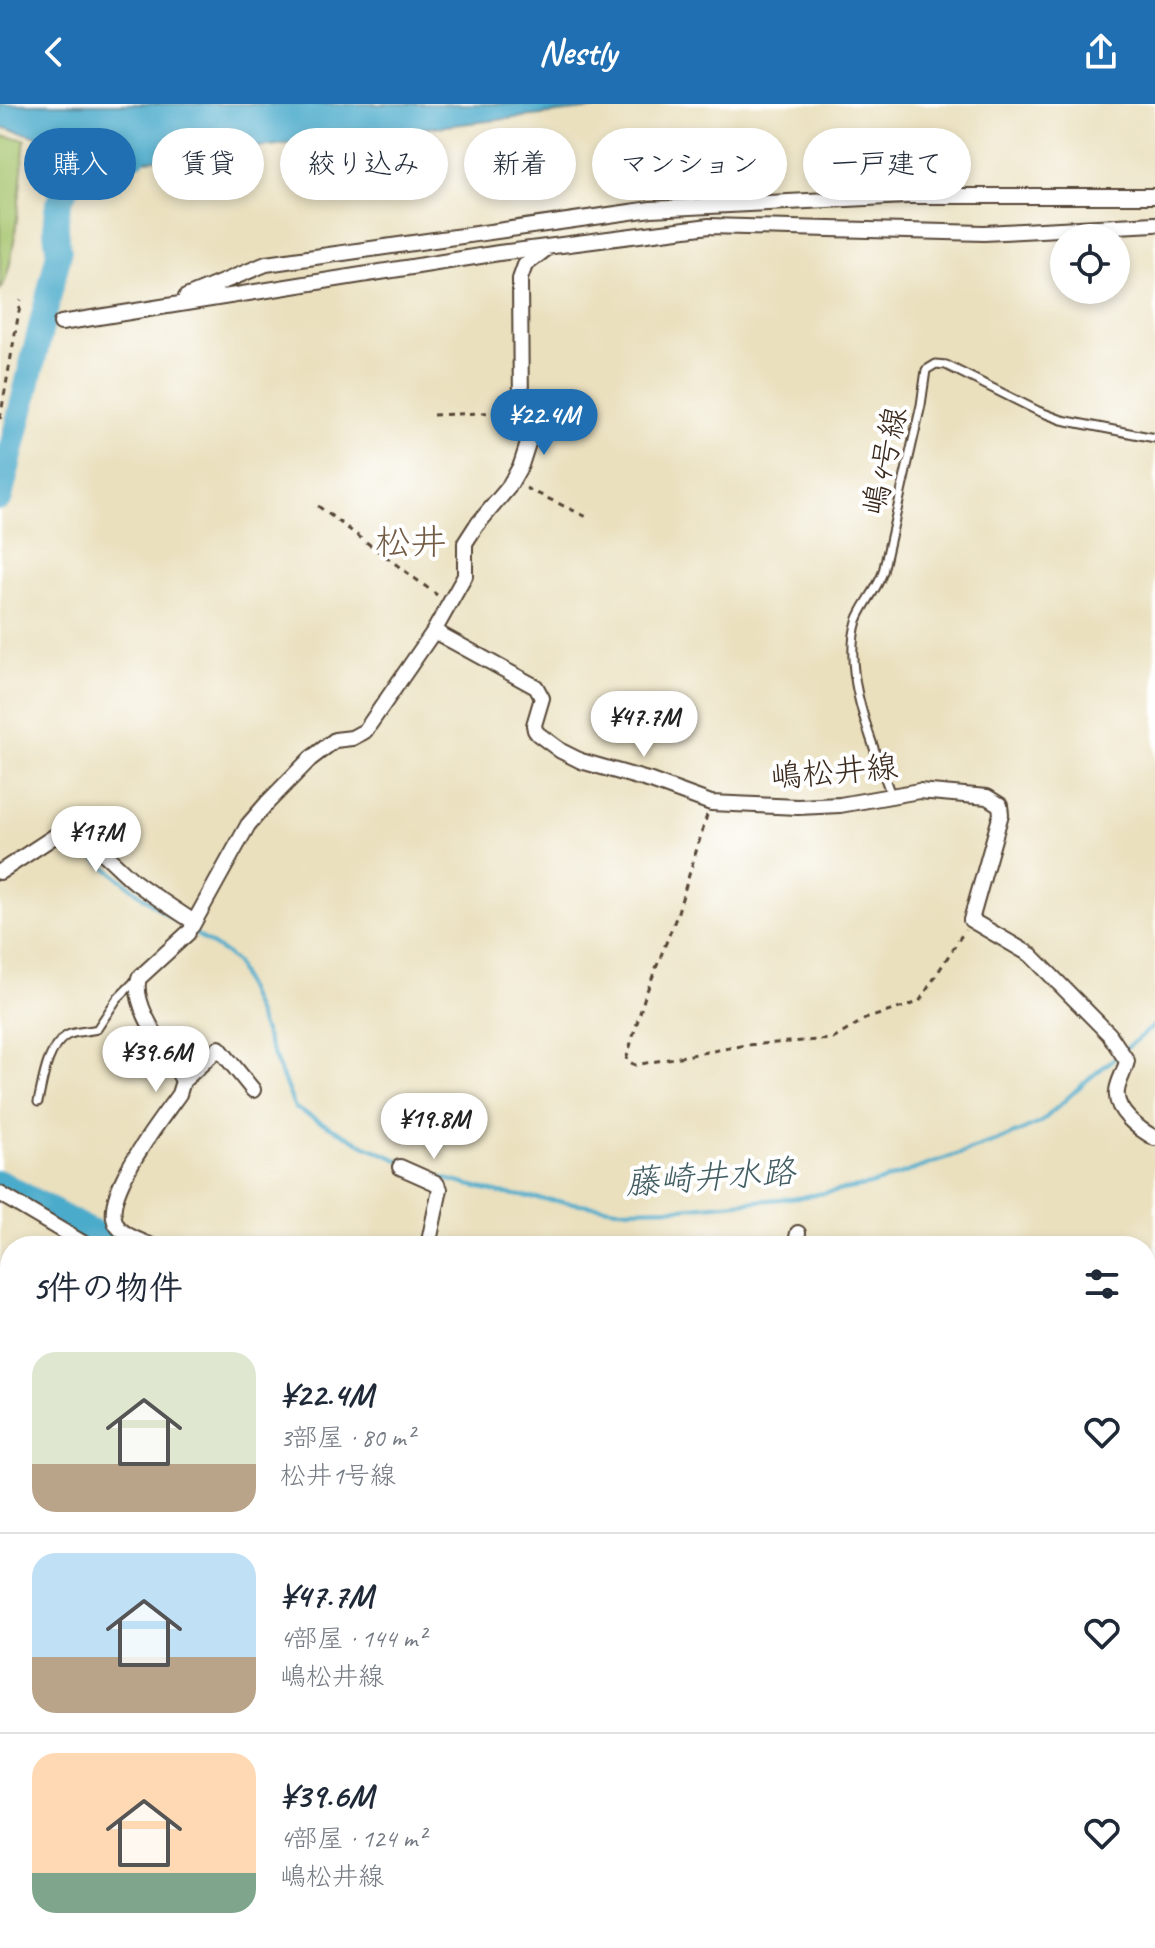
<!DOCTYPE html>
<html lang="ja">
<meta charset="utf-8">
<style>
:root{--surface:#fff;--page:#f2f2f3;--text:#1f2937;--muted:#747a83;--line:#e0e1e3;--accent:#1f6fb2}
body{margin:0;font-family:Caveat,"Klee One",sans-serif;background:var(--page);color:var(--text);height:100vh;display:flex;flex-direction:column;font-size:30px;white-space:nowrap}
*{box-sizing:border-box;margin:0}
p{font-size:26px;color:var(--muted)}
.icon{flex:none;width:44px;height:44px;fill:none;stroke:currentColor;stroke-width:2;stroke-linecap:round;stroke-linejoin:round}
.map{position:relative;flex:1;overflow:hidden}
.side{position:absolute;left:0px;top:1132px;width:1156px;height:712px;display:flex;flex-direction:column;background:var(--surface);border-radius:32px 32px 0 0;box-shadow:0 4px 12px #0003}
.side>*{flex:none}
.banner{position:absolute;left:24px;top:24px;width:1108px;height:72px;display:flex;gap:16px}
.buttons{position:absolute;left:1050px;top:120px;display:grid;gap:16px}
.buttons a{display:grid;place-items:center;width:80px;height:80px;border-radius:50%;background:var(--surface);box-shadow:0 4px 12px #0003;font-size:40px}
.price{position:absolute;translate:-50% -68px;padding:0 18px;border-radius:28px;background:#fff;color:#222;font-size:26px;line-height:52px;filter:drop-shadow(0 2px 4px #0008)}
.price::after{content:'';position:absolute;left:50%;top:48px;width:24px;height:18px;margin-left:-12px;background:inherit;clip-path:polygon(0 0,100% 0,50% 100%)}
.price.on{background:var(--accent);color:#fff}
ul{padding:0;list-style:none}
li{display:flex;align-items:center;gap:24px;height:200px;padding:0 32px}
li+li{border-top:2px solid var(--line)}
li span{display:grid;place-items:center;flex:none;width:224px;height:160px;border-radius:24px;color:#555}
li>.icon{margin-inline-start:auto}
span .icon{width:96px;height:96px;fill:#fffc;stroke-width:1}
li b{font-size:34px}
h2{display:flex;justify-content:space-between;align-items:center;height:96px;padding:0 32px;font-size:34px}
.chip{padding:0 28px;border-radius:36px;background:var(--surface);box-shadow:0 4px 12px #0003;font-size:28px;line-height:72px}
.chip.on{background:var(--accent);color:#fff}
header{display:flex;justify-content:space-between;align-items:center;height:104px;padding:0 32px;background:var(--accent);color:#fff;font-size:36px;font-weight:600}
.map>svg:first-child{display:block}
</style>
<header><svg class="icon" aria-label="back" viewBox="0 0 24 24"><path d="M15 5l-7 7 7 7"/></svg>Nestly<svg class="icon" aria-label="share" viewBox="0 0 24 24"><path d="M12 15V3M7 8l5-5 5 5M5 13v7h14v-7"/></svg></header>
<div class="map">
<svg width="1155" height="1844" viewBox="0 0 1155 1844">
<rect width="100%" height="100%" fill="#fff"/>
<filter id="ink" filterUnits="userSpaceOnUse"><feTurbulence type="fractalNoise" baseFrequency=".0125" numOctaves="2"/><feDisplacementMap in="SourceGraphic" scale="16" xChannelSelector="R" yChannelSelector="G"/><feConvolveMatrix kernelMatrix="1 2 1 2 8 2 1 2 1" color-interpolation-filters="sRGB"/></filter>
<filter id="wash" filterUnits="userSpaceOnUse"><feTurbulence type="fractalNoise" baseFrequency=".006" numOctaves="4" result="noise"/><feDisplacementMap in="SourceGraphic" scale="32" xChannelSelector="R" yChannelSelector="G"/><feGaussianBlur stdDeviation="1.8" result="paint"/><feColorMatrix in="noise" values="0 0 0 0 0 0 0 0 0 0 0 0 0 0 0 0 0 1.4 0 .05"/><feComposite in="paint" operator="in"/></filter>
<g filter="url(#wash)">
<rect width="100%" height="100%" fill="#eae0be"/>
<!-- green -->
<path fill="#a4c36b" stroke="#707644" stroke-width="2" d="M 0,32 L 25,35 C 22,61 15,172 0,186 Z"/>
<!-- water -->
<path fill="#4cabcb" stroke="#446a74" stroke-width="2" d="M 0,0 L 637,0 L 138,57 L 0,23 Z"/>
<g fill="none" stroke-linecap="round" stroke-linejoin="round">
<!-- stream -->
<path stroke="#4cabcb" stroke-width="4" d="M 6,775 L 58,739 L 71,736 L 164,809 L 226,850 L 236,859 L 295,1004 L 366,1042 L 401,1057
M 438,1073 L 500,1089 L 617,1105 L 682,1104 L 801,1093 L 870,1081 L 1000,1036 L 1040,1019 L 1085,978 L 1155,921
M 0,1479 L 10,1476"/>
<!-- river -->
<path stroke="#4cabcb" stroke-width="26" d="M 0,393 L 59,149 C 51,107 57,87 89,59 C 95,53 101,45 110,44 C 117,44 127,48 134,50
M 0,1079 L 88,1127 L 128,1142
M 125,1844 L 126,1834"/>
</g>
</g>
<g filter="url(#ink)">
<g fill="none" stroke-linecap="round" stroke-linejoin="round">
<!-- service casing -->
<g stroke="#554536" stroke-width="11">
<path id="service" d="M 891,691 C 874,643 841,569 857,517 C 862,502 877,486 883,468 L 921,301 L 926,266 L 936,260 L 946,261 L 1038,307 L 1062,316 L 1155,334
M 38,998 C 43,978 46,945 66,932 C 74,927 87,928 97,925 L 117,895 L 137,875"/>
</g>
<!-- minor casing -->
<g stroke="#554536" stroke-width="18">
<path id="minor" d="M 186,193 L 266,160 L 651,105 L 907,92 L 1155,92
M 61,219 L 499,149 L 709,122 L 984,129 L 1155,120
M 434,527 L 465,472 L 465,439 L 476,422 L 508,384 L 521,361 L 531,330 L 533,314 L 521,307 L 520,175 L 525,161 L 546,145
M 0,768 L 61,728 C 89,728 115,762 135,778 C 154,792 174,805 194,818
M 192,822 L 248,721 L 267,699 L 310,655 L 335,636 L 352,634 L 365,627 L 434,527 L 536,583 L 542,594 L 534,621 L 535,626 L 538,630 L 561,647 L 581,657 L 651,677 L 711,699 L 798,703 L 840,701 L 919,687 L 987,693 L 1000,701 L 1001,710 L 971,816 L 1031,851 L 1109,930 L 1127,957 C 1125,967 1118,977 1117,987 C 1114,1007 1140,1026 1155,1034
M 183,977 L 219,944 L 253,986
M 400,1063 L 436,1079 L 440,1085 L 428,1142
M 0,1090 L 88,1142
M 152,1142 C 140,1136 123,1132 116,1120 C 101,1090 161,1016 179,990 L 183,977 C 170,951 130,902 139,874 L 188,829
M 795,1142 L 798,1129
M 0,1175 L 10,1180
M 1146,1537 L 1155,1535
M 637,1834 L 643,1844"/>
</g>
<!-- tertiary casing -->
<g stroke="#554536" stroke-width="22">
<path id="tertiary" d="M 350,1844 L 352,1834"/>
</g>
<!-- secondary casing -->
<g stroke="#554536" stroke-width="24">
<path id="secondary" d="M 0,1432 L 10,1432"/>
</g>
<!-- trunk casing -->
<g stroke="#554536" stroke-width="28">
<path id="trunk" d="M 0,1320 L 10,1323
M 1146,1348 L 1155,1347"/>
</g>
<!-- path -->
<path stroke="#554536" stroke-width="3" stroke-dasharray="6 6" stroke-linecap="butt" d="M 433,311 L 506,308
M 0,315 L 21,196
M 526,384 L 587,413
M 318,402 L 437,491
M 707,711 L 677,811 L 645,892 L 626,956 L 635,961 L 746,941 L 833,935 L 865,915 L 919,898 L 965,826"/>
<!-- service -->
<use href="#service" stroke="#fff" stroke-width="7"/>
<!-- minor -->
<use href="#minor" stroke="#fff" stroke-width="14"/>
<!-- tertiary -->
<use href="#tertiary" stroke="#fff" stroke-width="18"/>
<!-- secondary -->
<use href="#secondary" stroke="#f9e7c3" stroke-width="20"/>
<!-- trunk -->
<use href="#trunk" stroke="#f1c36a" stroke-width="24"/>
<!-- rail -->
<path stroke="#3b2a1e" stroke-width="4" stroke-dasharray="12 6" stroke-linecap="butt" d="M 0,1399 L 10,1400
M 1146,1715 L 1155,1716"/>
</g>
</g>
<g text-anchor="middle" stroke-width="8" stroke-linejoin="round" paint-order="stroke">
<!-- street labels -->
<g font-size="32" fill="#3b2a1e" stroke="#fff">
<text transform="translate(884 357) rotate(-78)" y="11">嶋4号線</text>
<text transform="translate(834 667) rotate(-5)" y="11">嶋松井線</text>
</g>
<!-- water labels -->
<g font-size="34" font-style="italic" fill="#425e63" stroke="#fff">
<text transform="translate(710 1072) rotate(-4)" y="12">藤崎井水路</text>
</g>
<!-- quarter labels -->
<g font-size="36" fill="#745d46" stroke="#fff">
<text x="411" y="450">松井</text>
</g>
</g>
</svg>
<div class="buttons">
<a><svg class="icon" aria-label="locate" viewBox="0 0 24 24"><circle cx="12" cy="12" r="6"/><path d="M12 2v4M12 18v4M2 12h4M18 12h4"/></svg></a>
</div>
<b class="price on" style="left:544px;top:353px">¥22.4M</b>
<b class="price" style="left:644px;top:655px">¥47.7M</b>
<b class="price" style="left:96px;top:770px">¥17M</b>
<b class="price" style="left:156px;top:990px">¥39.6M</b>
<b class="price" style="left:434px;top:1057px">¥19.8M</b>
<div class="banner">
<a class="chip on">購入</a>
<a class="chip">賃貸</a>
<a class="chip">絞り込み</a>
<a class="chip">新着</a>
<a class="chip">マンション</a>
<a class="chip">一戸建て</a>
</div>
<section class="side">
<h2>5件の物件<svg class="icon" aria-label="filters" viewBox="0 0 24 24"><path d="M4 7h16M4 17h16"/><circle cx="9" cy="7" r="2"/><circle cx="15" cy="17" r="2"/></svg></h2>
<ul>
<li><span style="background:linear-gradient(#dfe7d0 70%,#b9a48a 0)"><svg class="icon" aria-label="home" viewBox="0 0 24 24"><path d="M3 11l9-7 9 7M6 9v11h12V9"/></svg></span><div><b>¥22.4M</b><p>3部屋 · 80 m²</p><p>松井1号線</p></div><svg class="icon" aria-label="heart" viewBox="0 0 24 24"><path d="M12 20l-8-8c-3-5 5-10 8-4 3-6 11-1 8 4z"/></svg></li>
<li><span style="background:linear-gradient(#bfe0f5 65%,#b9a48a 0)"><svg class="icon" aria-label="home" viewBox="0 0 24 24"><path d="M3 11l9-7 9 7M6 9v11h12V9"/></svg></span><div><b>¥47.7M</b><p>4部屋 · 144 m²</p><p>嶋松井線</p></div><svg class="icon" aria-label="heart" viewBox="0 0 24 24"><path d="M12 20l-8-8c-3-5 5-10 8-4 3-6 11-1 8 4z"/></svg></li>
<li><span style="background:linear-gradient(#ffd9b3 75%,#7fa58c 0)"><svg class="icon" aria-label="home" viewBox="0 0 24 24"><path d="M3 11l9-7 9 7M6 9v11h12V9"/></svg></span><div><b>¥39.6M</b><p>4部屋 · 124 m²</p><p>嶋松井線</p></div><svg class="icon" aria-label="heart" viewBox="0 0 24 24"><path d="M12 20l-8-8c-3-5 5-10 8-4 3-6 11-1 8 4z"/></svg></li>
</ul>
</section>
</div>
